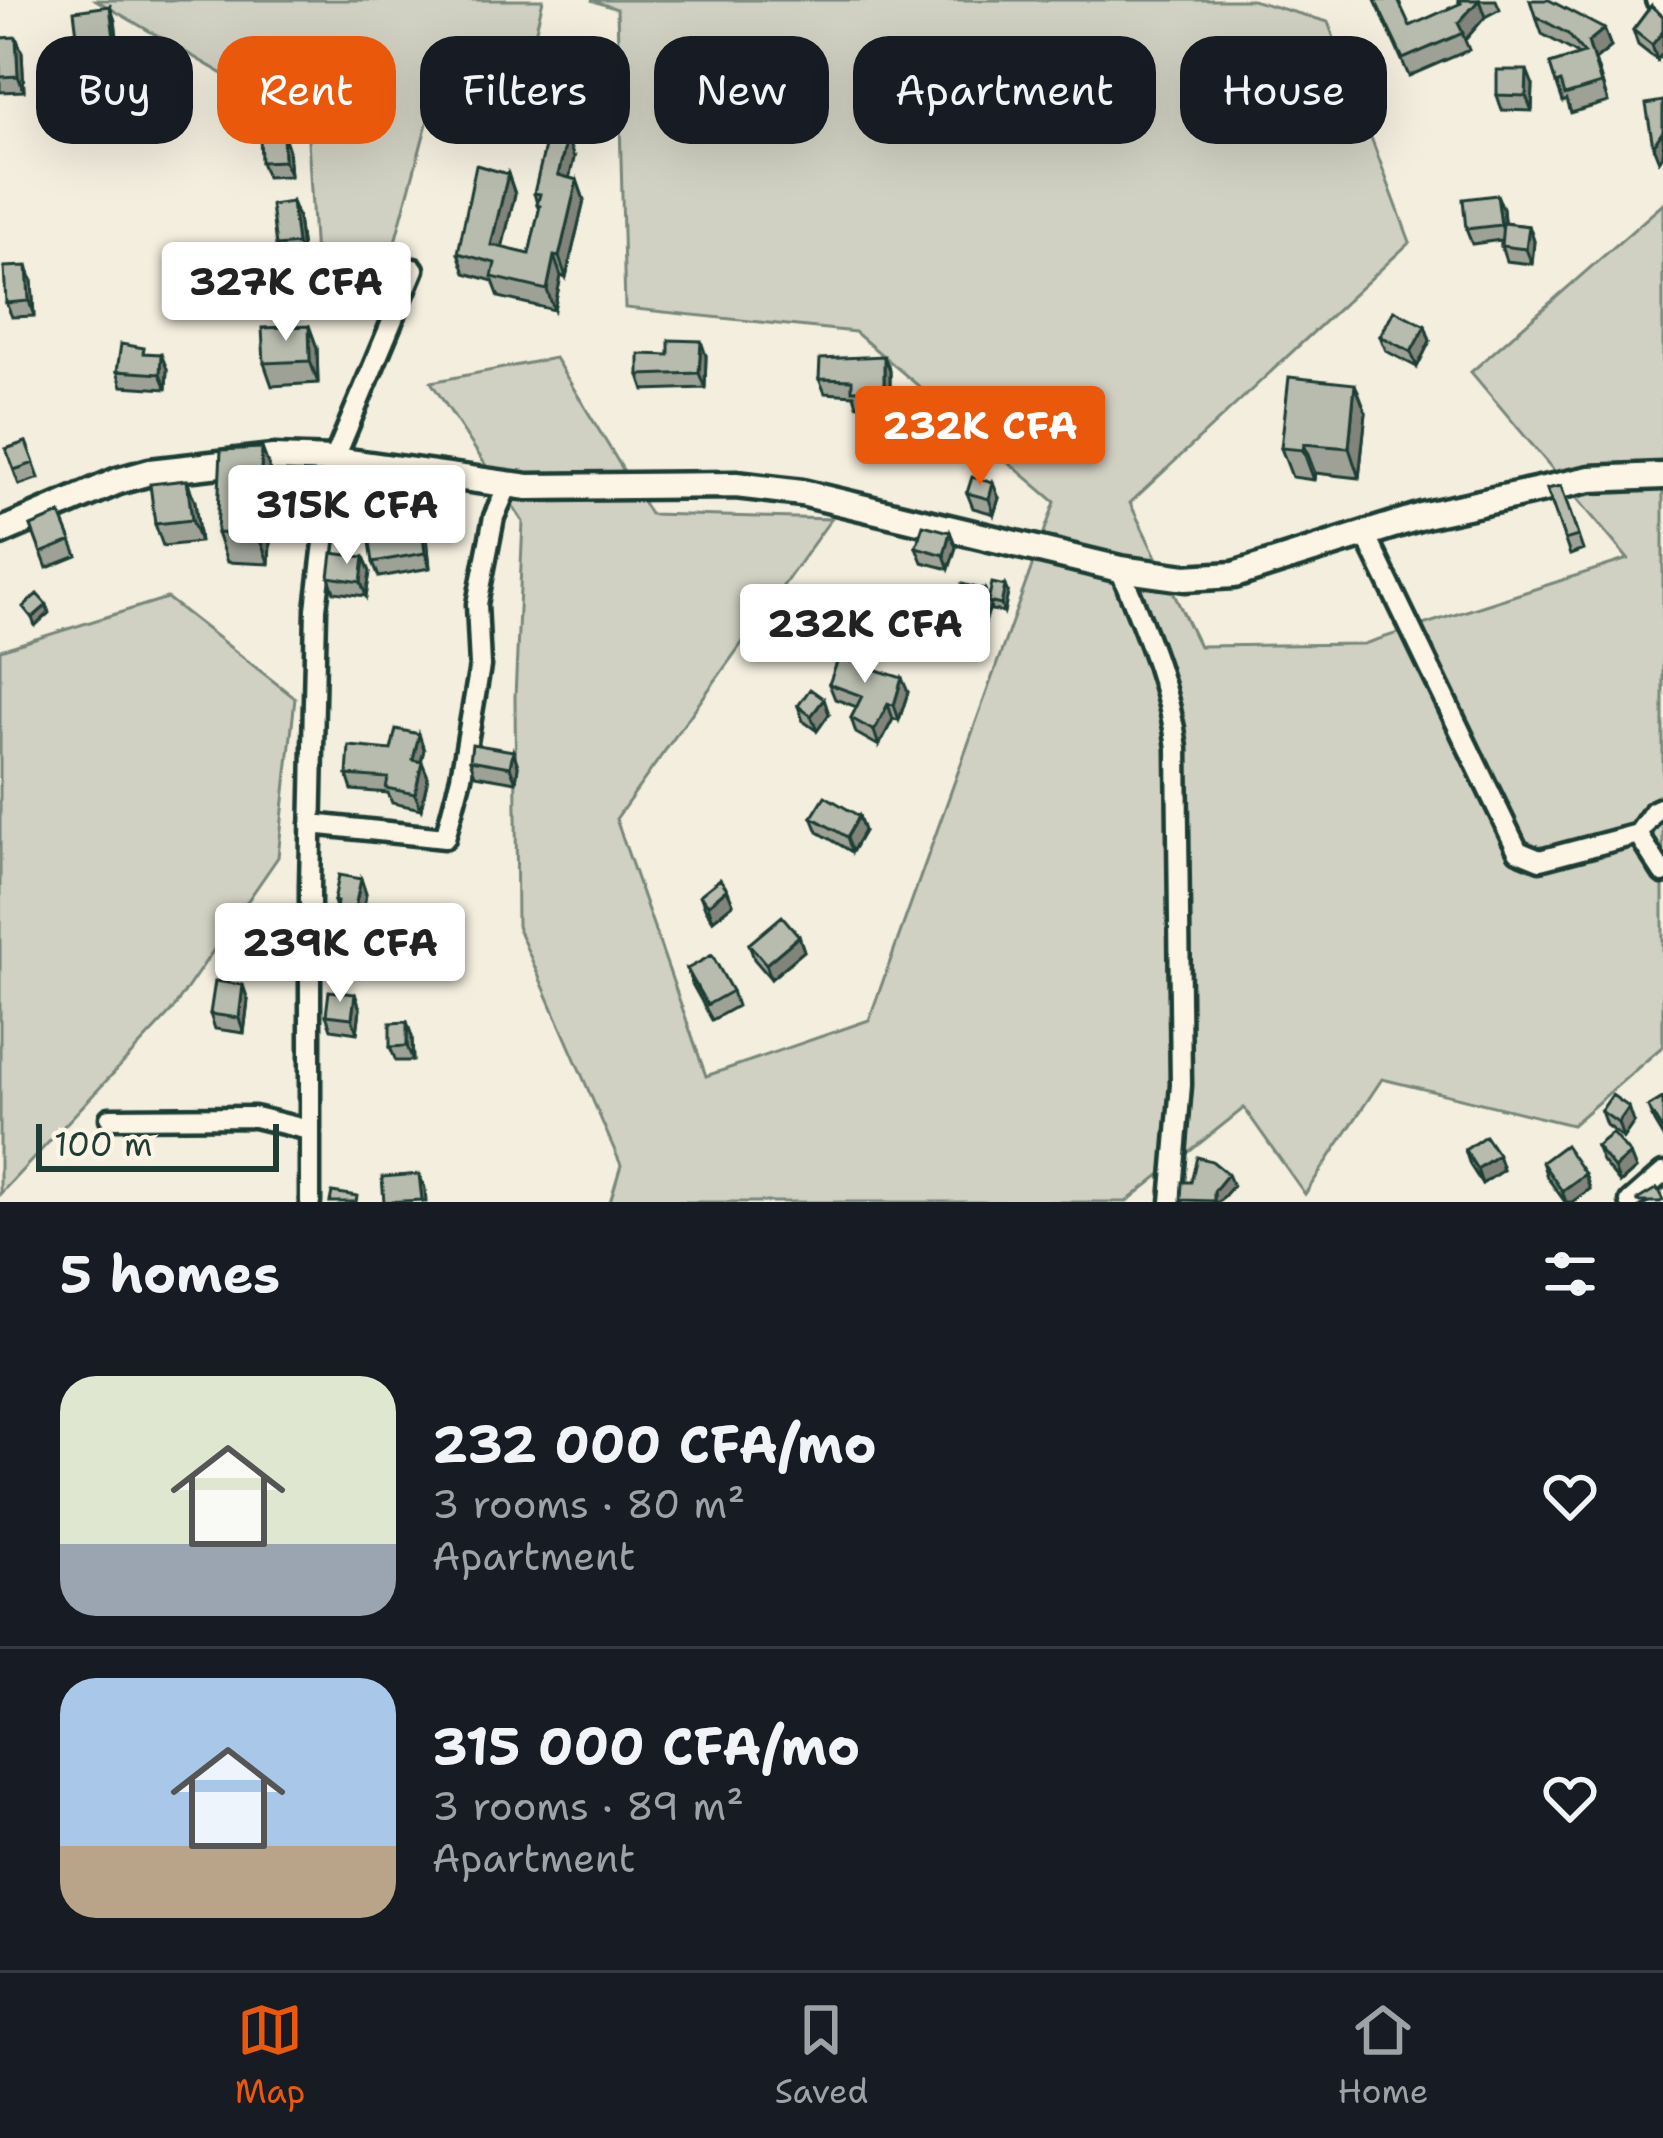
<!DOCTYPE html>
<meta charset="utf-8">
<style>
:root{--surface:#171b24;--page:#20242c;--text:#f1f3f6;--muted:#9ea1a6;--line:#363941;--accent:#ea580c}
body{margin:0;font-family:"Shantell Sans",sans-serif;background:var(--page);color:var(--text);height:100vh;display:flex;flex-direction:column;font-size:45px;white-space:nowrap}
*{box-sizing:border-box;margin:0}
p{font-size:39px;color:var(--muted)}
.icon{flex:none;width:66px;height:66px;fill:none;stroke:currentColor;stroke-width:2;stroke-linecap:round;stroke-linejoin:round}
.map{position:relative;height:1202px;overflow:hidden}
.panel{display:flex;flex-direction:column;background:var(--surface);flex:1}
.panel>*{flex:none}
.hud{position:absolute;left:36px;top:36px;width:1593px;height:108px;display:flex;gap:24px}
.scale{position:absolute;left:36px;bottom:30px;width:243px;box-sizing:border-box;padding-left:12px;border:6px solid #1f3d34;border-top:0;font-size:33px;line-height:42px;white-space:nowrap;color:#1f3d34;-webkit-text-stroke:9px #fcf5e5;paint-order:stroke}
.price{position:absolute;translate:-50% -102px;padding:0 27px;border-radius:12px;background:#fff;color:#222;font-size:39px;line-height:78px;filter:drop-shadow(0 3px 6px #0008)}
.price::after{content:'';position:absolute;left:50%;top:72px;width:36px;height:27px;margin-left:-18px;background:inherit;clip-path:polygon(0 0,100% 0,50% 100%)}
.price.active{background:var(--accent);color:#fff}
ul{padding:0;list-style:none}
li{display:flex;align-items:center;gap:36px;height:300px;padding:0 60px}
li+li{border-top:3px solid var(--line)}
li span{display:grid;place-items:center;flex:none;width:336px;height:240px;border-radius:36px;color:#555}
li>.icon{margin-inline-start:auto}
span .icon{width:144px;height:144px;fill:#fffc;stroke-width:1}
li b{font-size:51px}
h2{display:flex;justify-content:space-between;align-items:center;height:144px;padding:0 60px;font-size:51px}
.tag{padding:0 42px;border-radius:36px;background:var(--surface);box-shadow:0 12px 48px #0002;font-size:42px;line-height:108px}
.tag.active{background:var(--accent);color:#fff}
.menu{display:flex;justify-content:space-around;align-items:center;height:168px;border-top:3px solid var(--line);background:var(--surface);font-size:33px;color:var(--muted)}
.menu a{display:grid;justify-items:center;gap:6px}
.menu .active{color:var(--accent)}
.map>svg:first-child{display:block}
</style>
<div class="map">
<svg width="1663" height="1202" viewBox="0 0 1663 1202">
<rect width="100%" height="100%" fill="#f3eede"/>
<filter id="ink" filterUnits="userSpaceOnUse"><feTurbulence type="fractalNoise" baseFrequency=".00833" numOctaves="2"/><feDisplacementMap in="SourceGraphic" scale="24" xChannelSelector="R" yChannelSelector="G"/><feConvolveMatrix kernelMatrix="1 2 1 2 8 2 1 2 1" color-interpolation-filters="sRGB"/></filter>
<g filter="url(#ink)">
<!-- green -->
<path fill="#d0d1c2" stroke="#78877b" stroke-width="3" d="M 96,0 L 543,0 L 515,117 L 429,116 L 379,301 L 317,292 L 307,123 Z
M 591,0 L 1252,0 L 1328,22 L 1410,242 L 1130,503 L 1199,646 L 1364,644 L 1628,559 L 1471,372 L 1663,204 L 1663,1046 L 1572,1125 L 1382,1079 L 1305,1194 L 1244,1108 L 1126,1202 L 610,1202 L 621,1165 L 517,926 L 515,697 L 523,522 L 431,382 L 555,358 L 650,514 L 831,519 L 616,819 L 706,1076 L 869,1020 L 1055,502 L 855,332 L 625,308 L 617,9 Z
M 167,598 L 295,698 L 278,857 L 170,1013 L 0,1194 L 0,650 Z"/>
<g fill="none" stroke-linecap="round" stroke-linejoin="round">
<!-- minor casing -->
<g stroke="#1f3d34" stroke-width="27">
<path id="minor" d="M 1656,0 L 1663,9
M 1365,534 L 1518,851 L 1540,860 L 1638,834 L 1663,873
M 1120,569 C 1144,628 1169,684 1177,748 L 1181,1085 L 1171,1202
M 311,824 L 445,838 L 461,777 L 480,666 L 477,604 L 494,517 L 508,485
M 1638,834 L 1654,811 L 1663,807
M 110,1118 L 255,1117 L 309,1130
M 310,1202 L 310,886 L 316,609 L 334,460 L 414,269
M 1630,1202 L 1663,1173"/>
</g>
<!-- tertiary casing -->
<g stroke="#1f3d34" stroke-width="33">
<path id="tertiary" d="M 0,532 L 118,481 L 150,472 L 273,458 L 334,460 L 528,487 L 736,485 L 802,493 L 1120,569 L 1185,578 L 1234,575 L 1425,515 L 1590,479 L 1663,476"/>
</g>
<!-- minor -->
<use href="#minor" stroke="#fcf5e5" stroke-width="18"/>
<!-- tertiary -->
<use href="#tertiary" stroke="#fcf5e5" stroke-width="24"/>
</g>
<!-- wall -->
<path fill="#9ea296" stroke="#1f3d34" stroke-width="3" d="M 1375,0 L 1410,26 L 1460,4 L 1458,0 L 1496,0 L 1500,9 L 1485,17 L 1465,40 L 1469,50 L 1409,76 Z
M 1530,0 L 1604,29 L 1611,47 L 1595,60 L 1608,102 L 1571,113 L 1567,100 L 1563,102 L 1550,64 L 1578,56 L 1575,52 L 1542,34 Z
M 110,6 L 115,21 L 119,53 L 83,58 L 78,43 Z
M 1651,6 L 1657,60 L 1638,45 L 1633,30 Z
M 0,38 L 22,52 L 24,91 L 0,92 Z
M 1533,85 L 1532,111 L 1502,110 L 1497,95 Z
M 283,133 L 288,148 L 290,176 L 267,177 L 261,162 Z
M 574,158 L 569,178 L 577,180 L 584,200 L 566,277 L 561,276 L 554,310 L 499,297 L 493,281 L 465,273 L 458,253 L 508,174 L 515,194 L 502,248 L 529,254 L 539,211 L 534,193 Z
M 1497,195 L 1503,209 L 1504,223 L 1529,226 L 1534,241 L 1532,264 L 1506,261 L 1501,246 L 1501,240 L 1472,244 L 1466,229 Z
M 292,202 L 298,217 L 303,259 L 281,261 L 276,246 Z
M 32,281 L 34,316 L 12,317 L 6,303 Z
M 309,326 L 317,348 L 318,383 L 272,386 L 264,363 Z
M 1425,326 L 1430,341 L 1417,367 L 1386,351 L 1380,336 Z
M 706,356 L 705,388 L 644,390 L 639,375 Z
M 167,369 L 166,389 L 122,386 L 117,371 Z
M 890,371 L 890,405 L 857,405 L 854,395 L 825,393 L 819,379 Z
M 1366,413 L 1359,478 L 1315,473 L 1314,480 L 1292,477 L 1281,448 Z
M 26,442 L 39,478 L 19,485 L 6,449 Z
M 273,477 L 269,564 L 227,562 L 217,533 Z
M 1561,486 L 1583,550 L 1570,555 L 1547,489 Z
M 967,493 L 999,498 L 994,514 L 973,508 Z
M 419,501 L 425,516 L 430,568 L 379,577 L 373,562 L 392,525 Z
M 195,502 L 200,542 L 163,546 L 155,524 Z
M 60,514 L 77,556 L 47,568 L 31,526 Z
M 950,532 L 956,547 L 949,569 L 922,562 L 916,547 Z
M 364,557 L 370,572 L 366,596 L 334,592 L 329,577 Z
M 1008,593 L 1004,612 L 991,610 L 990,606 L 983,630 L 960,624 L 955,609 L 989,601 Z
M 876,669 L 908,692 L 899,720 L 893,719 L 879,746 L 856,733 L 851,718 L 857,707 L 835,699 L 829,684 Z
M 798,706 L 829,714 L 817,731 L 803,721 Z
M 424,749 L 421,762 L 428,777 L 421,809 L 392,803 L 388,793 L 352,790 L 347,775 L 391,750 Z
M 513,751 L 518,766 L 516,782 L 475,775 L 470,760 Z
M 859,816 L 864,831 L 852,852 L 818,832 L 812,817 Z
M 361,879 L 366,894 L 363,913 L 370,928 L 364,966 L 336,962 L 331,947 L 336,908 L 334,901 Z
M 727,889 L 733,904 L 713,920 L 706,910 L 700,895 Z
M 799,936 L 804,951 L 771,979 L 754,959 L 749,944 Z
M 687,969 L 732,991 L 737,1006 L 712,1020 L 692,984 Z
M 355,994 L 360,1009 L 357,1033 L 331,1029 L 326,1015 Z
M 248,1000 L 244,1033 L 215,1029 L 210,1014 Z
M 407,1022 L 412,1037 L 413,1061 L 396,1061 L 390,1047 Z
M 1663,1098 L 1663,1137 L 1654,1122 L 1648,1107 Z
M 1601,1111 L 1634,1122 L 1623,1138 L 1606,1125 Z
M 1596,1146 L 1630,1154 L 1636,1169 L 1620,1183 L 1602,1161 Z
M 1465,1150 L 1498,1155 L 1503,1170 L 1482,1184 L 1470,1165 Z
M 1542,1162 L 1585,1174 L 1590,1189 L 1572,1202 L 1565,1202 L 1547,1177 Z"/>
<!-- shaded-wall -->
<path fill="#81847a" stroke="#1f3d34" stroke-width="3" d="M 1479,0 L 1485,17 L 1465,40 L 1458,23 Z
M 110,6 L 115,21 L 119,53 L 114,38 Z
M 1604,29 L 1611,47 L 1595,60 L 1608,102 L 1588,42 Z
M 1663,31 L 1663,53 L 1657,60 L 1652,45 Z
M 16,37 L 22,52 L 24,91 L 18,76 Z
M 1527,70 L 1533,85 L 1532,111 L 1526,96 Z
M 1663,131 L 1663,155 L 1659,161 L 1653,146 Z
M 283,133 L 288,148 L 290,176 L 284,161 Z
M 567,138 L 574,158 L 565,196 L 558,175 Z
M 508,174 L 515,194 L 498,265 L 491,245 Z
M 577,180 L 584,200 L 566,277 L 559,257 Z
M 1497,195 L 1503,209 L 1506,240 L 1501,225 Z
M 292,202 L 298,217 L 303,259 L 297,244 Z
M 1529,226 L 1534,241 L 1532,264 L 1526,249 Z
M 554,256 L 561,276 L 554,310 L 547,290 Z
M 27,266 L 32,281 L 34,316 L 29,301 Z
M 309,326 L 317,348 L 318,383 L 310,361 Z
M 1425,326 L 1430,341 L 1417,367 L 1411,352 Z
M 701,341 L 706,356 L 705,388 L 699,373 Z
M 161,354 L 167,369 L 166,389 L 160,374 Z
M 884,356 L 890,371 L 890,405 L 884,390 Z
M 1355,384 L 1366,413 L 1359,478 L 1349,448 Z
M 1304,444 L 1315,473 L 1314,480 L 1303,450 Z
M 262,448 L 273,477 L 269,564 L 258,535 Z
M 187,480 L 195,502 L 200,542 L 192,520 Z
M 993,483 L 999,498 L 994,514 L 989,499 Z
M 419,501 L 425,516 L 430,568 L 425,553 Z
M 950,532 L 956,547 L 949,569 L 944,555 Z
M 364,557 L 370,572 L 366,596 L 361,582 Z
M 1005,586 L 1008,593 L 1004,612 L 1001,605 Z
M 985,590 L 990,605 L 983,630 L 978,615 Z
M 47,605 L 49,613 L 35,626 L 32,618 Z
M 902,678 L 908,692 L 899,720 L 894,705 Z
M 824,699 L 829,714 L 817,731 L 811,716 Z
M 888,704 L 893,719 L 879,746 L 874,731 Z
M 419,734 L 424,749 L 418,775 L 413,760 Z
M 513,751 L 518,766 L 516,782 L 510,767 Z
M 422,762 L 428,777 L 421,809 L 415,794 Z
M 859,816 L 864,831 L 852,852 L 847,837 Z
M 361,879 L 366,894 L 360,927 L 354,912 Z
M 727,889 L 733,904 L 713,920 L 708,905 Z
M 364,913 L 370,928 L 364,966 L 358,951 Z
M 799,936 L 804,951 L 771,979 L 766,964 Z
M 243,985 L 248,1000 L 244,1033 L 239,1018 Z
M 355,994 L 360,1009 L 357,1033 L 352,1018 Z
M 407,1022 L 412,1037 L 413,1061 L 407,1046 Z
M 1629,1107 L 1634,1122 L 1623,1138 L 1618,1123 Z
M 1630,1154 L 1636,1169 L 1620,1183 L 1614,1168 Z
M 1498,1155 L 1503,1170 L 1482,1184 L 1477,1169 Z
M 419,1174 L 425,1188 L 426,1202 L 423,1202 L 422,1200 Z
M 1228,1174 L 1233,1186 L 1219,1202 L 1214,1202 L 1214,1191 Z
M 1585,1174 L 1590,1189 L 1572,1202 L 1566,1202 L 1562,1191 Z"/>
<!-- building -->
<path fill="#b8bcae" stroke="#1f3d34" stroke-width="3" d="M 1375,0 L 1398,0 L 1410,26 L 1461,3 L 1459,0 L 1479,0 L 1458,23 L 1463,33 L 1403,59 Z
M 1530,0 L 1549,0 L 1604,29 L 1588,42 L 1601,84 L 1565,95 L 1561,82 L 1556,84 L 1550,64 L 1584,53 L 1568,34 L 1535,16 Z
M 110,6 L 114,38 L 78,43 L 74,11 Z
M 1651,6 L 1663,16 L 1663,31 L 1652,45 L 1633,30 Z
M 16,37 L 18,76 L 0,77 L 0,38 Z
M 1497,70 L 1527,70 L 1526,96 L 1497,95 Z
M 1663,101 L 1663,131 L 1653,146 L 1646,104 Z
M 283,133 L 284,161 L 261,162 L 260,135 Z
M 548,134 L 567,138 L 558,175 L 577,180 L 559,257 L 554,256 L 547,290 L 492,277 L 495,263 L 458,253 L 476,165 L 508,174 L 491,245 L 529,254 L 540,206 L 537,205 L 540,194 L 534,193 Z
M 1497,195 L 1501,225 L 1466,229 L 1463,199 Z
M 292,202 L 297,244 L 276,246 L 271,205 Z
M 1503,223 L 1529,226 L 1526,249 L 1501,246 Z
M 27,266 L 29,301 L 6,303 L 4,267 Z
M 1394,310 L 1425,326 L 1411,352 L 1380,336 Z
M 309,326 L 310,361 L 264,363 L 262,328 Z
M 669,340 L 701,341 L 699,373 L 639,375 L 639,354 L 669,355 Z
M 121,344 L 144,348 L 143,353 L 161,354 L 160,374 L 117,371 Z
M 884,356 L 884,390 L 852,390 L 852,380 L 819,379 L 820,359 Z
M 1289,377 L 1355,384 L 1349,448 L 1304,444 L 1303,450 L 1281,448 Z
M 26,442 L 34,463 L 14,470 L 6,449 Z
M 262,448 L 258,535 L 217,533 L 221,450 Z
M 972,477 L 993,483 L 989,499 L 967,493 Z
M 187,480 L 192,520 L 155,524 L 150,484 Z
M 1561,486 L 1578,536 L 1565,540 L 1547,489 Z
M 419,501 L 425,553 L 373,562 L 368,529 L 392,525 L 389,505 Z
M 60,514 L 71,541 L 41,553 L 31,526 Z
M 923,525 L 950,532 L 944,555 L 916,547 Z
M 332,553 L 364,557 L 361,582 L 329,577 Z
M 992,583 L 1005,586 L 1001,605 L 988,602 Z
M 962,584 L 985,590 L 978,615 L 955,609 Z
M 37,594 L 47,605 L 32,618 L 23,607 Z
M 843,646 L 871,655 L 867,667 L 902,678 L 894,705 L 888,704 L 874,731 L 851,718 L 862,696 L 829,684 Z
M 810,689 L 824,699 L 811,716 L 798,706 Z
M 396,729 L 419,734 L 413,760 L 422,762 L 415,794 L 386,788 L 388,778 L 347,775 L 349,746 L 391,750 Z
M 472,744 L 513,751 L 510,767 L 470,760 Z
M 825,796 L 859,816 L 847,837 L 812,817 Z
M 339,875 L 361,879 L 354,912 L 364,913 L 358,951 L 331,947 L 337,902 L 334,901 Z
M 720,879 L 727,889 L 708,905 L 700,895 Z
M 782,916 L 799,936 L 766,964 L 749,944 Z
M 712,955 L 732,991 L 707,1005 L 687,969 Z
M 215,981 L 243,985 L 239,1018 L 210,1014 Z
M 329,991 L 355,994 L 352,1018 L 326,1015 Z
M 407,1022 L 407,1046 L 390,1047 L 390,1023 Z
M 1612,1095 L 1629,1107 L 1618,1123 L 1601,1111 Z
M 1663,1098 L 1663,1131 L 1648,1107 Z
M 1612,1133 L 1630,1154 L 1614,1168 L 1596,1146 Z
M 1485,1136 L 1498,1155 L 1477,1169 L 1465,1150 Z
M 1565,1145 L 1585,1174 L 1562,1191 L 1542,1162 Z
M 1197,1157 L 1212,1161 L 1228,1174 L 1214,1191 L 1214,1201 L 1181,1200 L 1182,1182 L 1191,1182 Z
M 419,1174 L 422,1200 L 384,1202 L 382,1177 Z
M 1657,1188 L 1663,1200 L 1660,1202 L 1638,1202 L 1637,1200 Z
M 332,1192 L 357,1196 L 356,1202 L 330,1202 Z"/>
</g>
</svg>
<div class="scale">100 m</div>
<b class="price" style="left:286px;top:344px">327K CFA</b>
<b class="price active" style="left:980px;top:488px">232K CFA</b>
<b class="price" style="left:347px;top:567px">315K CFA</b>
<b class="price" style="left:865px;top:686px">232K CFA</b>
<b class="price" style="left:340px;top:1005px">239K CFA</b>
<div class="hud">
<a class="tag">Buy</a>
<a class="tag active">Rent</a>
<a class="tag">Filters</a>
<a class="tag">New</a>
<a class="tag">Apartment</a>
<a class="tag">House</a>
</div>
</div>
<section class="panel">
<h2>5 homes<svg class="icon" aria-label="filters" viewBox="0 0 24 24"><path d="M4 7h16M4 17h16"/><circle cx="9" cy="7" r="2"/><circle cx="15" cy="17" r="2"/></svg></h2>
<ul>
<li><span style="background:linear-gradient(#dfe7d0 70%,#9aa5b1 0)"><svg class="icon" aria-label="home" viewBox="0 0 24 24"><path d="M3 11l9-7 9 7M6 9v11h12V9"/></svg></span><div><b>232 000 CFA/mo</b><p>3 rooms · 80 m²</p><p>Apartment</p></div><svg class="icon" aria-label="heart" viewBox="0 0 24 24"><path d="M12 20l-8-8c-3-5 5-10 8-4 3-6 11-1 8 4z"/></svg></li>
<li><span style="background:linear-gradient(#a9c7e8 70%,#b9a48a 0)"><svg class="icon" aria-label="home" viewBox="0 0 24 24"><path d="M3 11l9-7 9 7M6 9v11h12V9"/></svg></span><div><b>315 000 CFA/mo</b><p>3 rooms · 89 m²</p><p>Apartment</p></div><svg class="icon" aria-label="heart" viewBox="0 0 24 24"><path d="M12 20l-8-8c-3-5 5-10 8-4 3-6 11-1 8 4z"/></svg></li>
</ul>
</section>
<nav class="menu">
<a class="active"><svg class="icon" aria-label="map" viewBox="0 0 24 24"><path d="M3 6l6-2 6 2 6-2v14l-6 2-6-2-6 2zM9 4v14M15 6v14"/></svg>Map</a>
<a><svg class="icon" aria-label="saved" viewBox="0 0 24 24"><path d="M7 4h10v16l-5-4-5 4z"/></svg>Saved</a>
<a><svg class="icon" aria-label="home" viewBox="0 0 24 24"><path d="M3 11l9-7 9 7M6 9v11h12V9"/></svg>Home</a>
</nav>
